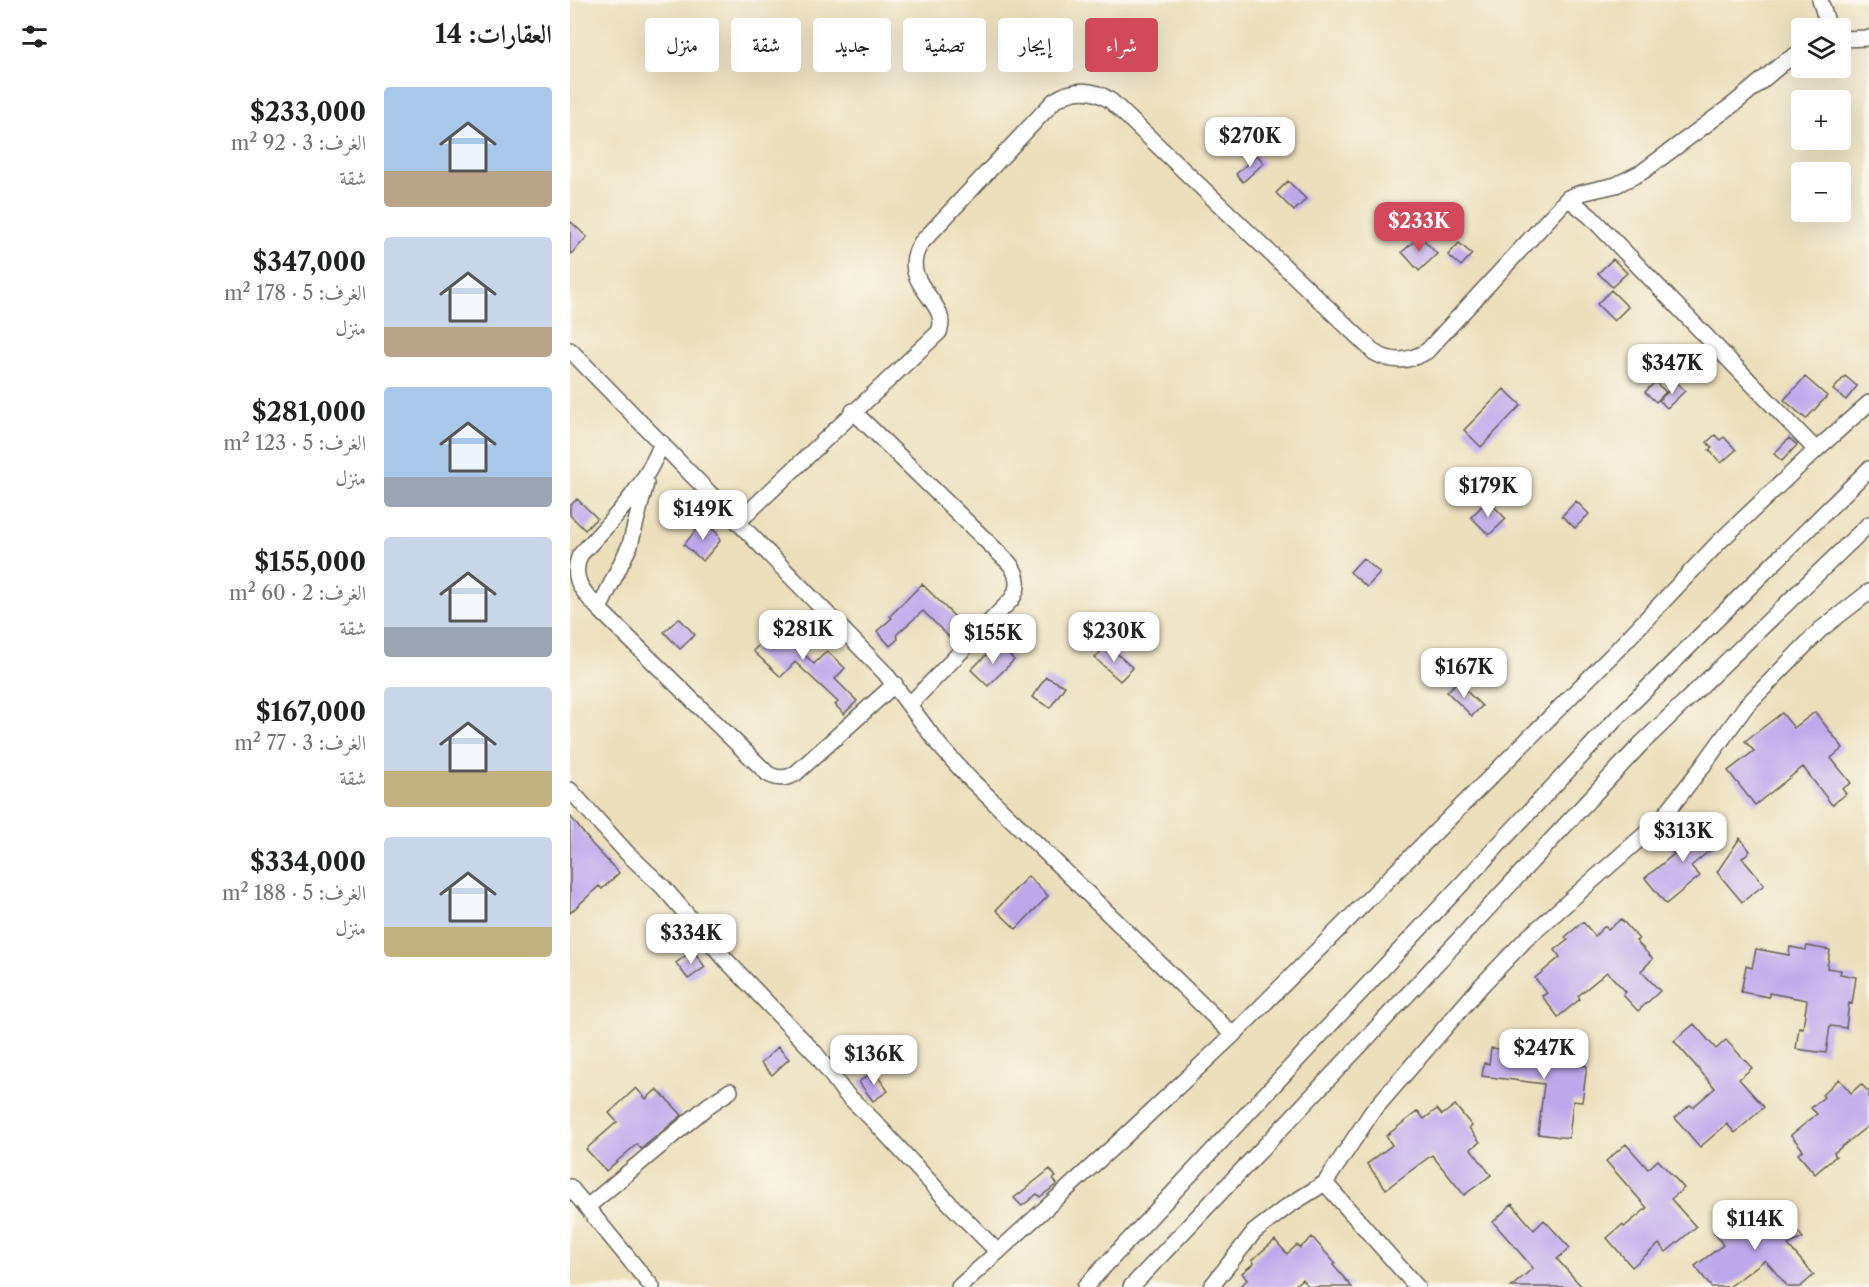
<!DOCTYPE html>
<html lang="ar">
<meta charset="utf-8">
<style>
:root{--surface:#fff;--page:#f6f6f6;--text:#202124;--muted:#757577;--accent:#d1495b}
body{margin:0;font-family:"Libre Caslon Text",Amiri,serif;background:var(--page);color:var(--text);direction:rtl;height:100vh;display:flex;flex-direction:column;font-size:22px;white-space:nowrap}
*{box-sizing:border-box;margin:0}
p{font-size:20px;color:var(--muted)}
.icon{flex:none;width:33px;height:33px;fill:none;stroke:currentColor;stroke-width:2;stroke-linecap:round;stroke-linejoin:round}
.map{position:relative;flex:1;overflow:hidden;direction:ltr}
.details{display:flex;flex-direction:column;background:var(--surface);width:570px}
.details>*{flex:none}
.hud{position:absolute;left:18px;top:18px;width:570px;height:54px;direction:rtl;display:flex;gap:12px}
.fabs{position:absolute;left:1221px;top:18px;display:grid;gap:12px}
.fabs a{display:grid;place-items:center;width:60px;height:60px;border-radius:6px;background:var(--surface);box-shadow:0 6px 24px #0002;font-size:30px}
.price{position:absolute;translate:-50% -51px;padding:0 14px;border-radius:12px;background:#fff;color:#222;font-size:20px;line-height:39px;filter:drop-shadow(0 2px 3px #0008)}
.price::after{content:'';position:absolute;left:50%;top:36px;width:18px;height:14px;margin-left:-9px;background:inherit;clip-path:polygon(0 0,100% 0,50% 100%)}
.price.selected{background:var(--accent);color:#fff}
ul{padding:0;list-style:none}
li{display:flex;align-items:center;gap:18px;height:150px;padding:0 18px}
li span{display:grid;place-items:center;flex:none;width:168px;height:120px;border-radius:6px;color:#555}
li>.icon{margin-inline-start:auto}
span .icon{width:72px;height:72px;fill:#fffc;stroke-width:1}
li b{font-size:26px}
h2{display:flex;justify-content:space-between;align-items:center;height:72px;padding:0 18px;font-size:26px}
.pill{padding:0 21px;border-radius:6px;background:var(--surface);box-shadow:0 6px 24px #0002;font-size:21px;line-height:54px}
.pill.selected{background:var(--accent);color:#fff}
main{display:flex;flex:1;min-height:0}
.map>svg:first-child{display:block}
</style>
<main>
<div class="map">
<svg width="1299" height="1287" viewBox="0 0 1299 1287">
<rect width="100%" height="100%" fill="#fbf7ec"/>
<filter id="ink" filterUnits="userSpaceOnUse"><feTurbulence type="fractalNoise" baseFrequency=".0167" numOctaves="2"/><feDisplacementMap in="SourceGraphic" scale="12" xChannelSelector="R" yChannelSelector="G"/><feConvolveMatrix kernelMatrix="1 2 1 2 8 2 1 2 1" color-interpolation-filters="sRGB"/></filter>
<filter id="wash" filterUnits="userSpaceOnUse"><feTurbulence type="fractalNoise" baseFrequency=".008" numOctaves="4" result="noise"/><feDisplacementMap in="SourceGraphic" scale="24" xChannelSelector="R" yChannelSelector="G"/><feGaussianBlur stdDeviation="1.35" result="paint"/><feColorMatrix in="noise" values="0 0 0 0 0 0 0 0 0 0 0 0 0 0 0 0 0 1.4 0 .05"/><feComposite in="paint" operator="in"/></filter>
<g filter="url(#wash)">
<rect width="100%" height="100%" fill="#ebdfbc"/>
<g id="blocks">
<!-- building -->
<path fill="#bea8ec" d="M 561,31 L 571,40 L 566,45 L 570,48 L 553,68 L 543,59 L 547,55 L 543,52 Z
M 687,155 L 694,163 L 673,182 L 666,174 Z
M 718,181 L 736,199 L 724,211 L 706,193 Z
M 0,221 L 17,237 L 0,255 Z
M 850,236 L 867,254 L 849,271 L 832,252 Z
M 889,243 L 902,254 L 891,266 L 878,255 Z
M 1043,259 L 1057,273 L 1042,287 L 1028,273 Z
M 1041,290 L 1058,307 L 1044,321 L 1027,304 Z
M 1275,376 L 1287,386 L 1276,400 L 1263,390 Z
M 1235,377 L 1257,396 L 1236,419 L 1214,400 Z
M 1085,382 L 1096,392 L 1086,402 L 1075,392 Z
M 1107,383 L 1115,391 L 1097,408 L 1089,400 Z
M 934,389 L 951,405 L 911,447 L 894,430 Z
M 1145,435 L 1150,440 L 1154,437 L 1166,450 L 1151,463 L 1139,450 L 1142,448 L 1137,442 Z
M 1219,438 L 1227,445 L 1212,461 L 1204,454 Z
M 7,499 L 27,518 L 15,530 L 0,515 L 0,506 Z
M 918,500 L 936,519 L 919,535 L 901,517 Z
M 1006,501 L 1019,514 L 1005,528 L 992,516 Z
M 133,521 L 147,533 L 150,541 L 133,561 L 114,545 Z
M 793,558 L 810,573 L 797,587 L 780,572 Z
M 352,584 L 396,628 L 383,641 L 353,611 L 327,634 L 328,639 L 320,646 L 307,631 L 322,618 L 320,616 Z
M 217,616 L 235,633 L 233,635 L 237,639 L 228,648 L 244,664 L 257,651 L 275,668 L 265,679 L 287,701 L 274,714 L 265,705 L 268,702 L 225,662 L 211,677 L 183,651 Z
M 109,618 L 125,635 L 110,649 L 94,632 Z
M 428,643 L 444,660 L 418,686 L 401,670 Z
M 537,645 L 563,668 L 550,681 L 525,658 Z
M 476,677 L 495,686 L 480,708 L 462,697 Z
M 887,682 L 912,706 L 902,716 L 877,692 Z
M 1245,712 L 1273,748 L 1261,758 L 1281,783 L 1272,789 L 1276,794 L 1262,805 L 1233,767 L 1185,805 L 1158,771 L 1184,751 L 1175,741 L 1212,713 L 1224,728 Z
M 0,816 L 22,844 L 49,873 L 32,889 L 29,886 L 0,913 Z
M 1122,824 L 1132,837 L 1146,826 L 1155,838 L 1121,866 L 1130,876 L 1096,904 L 1075,878 L 1104,854 L 1099,847 L 1113,836 L 1110,833 Z
M 1170,838 L 1180,851 L 1172,858 L 1194,885 L 1172,902 L 1147,872 Z
M 458,876 L 478,896 L 446,929 L 426,910 Z
M 1051,919 L 1069,939 L 1066,941 L 1083,959 L 1071,971 L 1090,991 L 1068,1011 L 1053,995 L 1056,992 L 1037,972 L 1008,996 L 1010,999 L 988,1017 L 972,996 L 977,993 L 965,978 L 990,957 L 985,950 L 998,940 L 995,937 L 1013,922 L 1025,936 L 1035,926 L 1038,930 Z
M 1237,946 L 1260,950 L 1257,968 L 1271,970 L 1270,974 L 1286,977 L 1282,1004 L 1279,1003 L 1276,1028 L 1260,1026 L 1256,1053 L 1226,1049 L 1229,1027 L 1233,1028 L 1237,1000 L 1199,993 L 1199,997 L 1171,992 L 1176,966 L 1182,968 L 1186,949 L 1219,955 L 1220,947 L 1236,950 Z
M 123,950 L 135,967 L 118,979 L 106,963 Z
M 1124,1024 L 1146,1049 L 1156,1040 L 1182,1068 L 1169,1079 L 1194,1107 L 1165,1133 L 1157,1124 L 1130,1147 L 1105,1118 L 1120,1105 L 1123,1107 L 1145,1088 L 1104,1041 Z
M 973,1037 L 990,1039 L 988,1054 L 1004,1056 L 1003,1065 L 1017,1066 L 1012,1102 L 1003,1101 L 999,1138 L 968,1134 L 974,1084 L 912,1076 L 914,1063 L 919,1064 L 921,1048 L 954,1052 L 956,1040 L 973,1042 Z
M 208,1047 L 219,1059 L 202,1075 L 191,1063 Z
M 304,1071 L 318,1091 L 303,1101 L 289,1082 Z
M 1269,1079 L 1281,1093 L 1291,1084 L 1299,1092 L 1299,1125 L 1264,1153 L 1266,1156 L 1245,1174 L 1228,1154 L 1233,1150 L 1221,1135 L 1247,1114 L 1241,1108 L 1254,1097 L 1252,1095 Z
M 66,1088 L 76,1099 L 87,1089 L 112,1115 L 71,1149 L 67,1144 L 36,1171 L 16,1149 L 47,1122 L 39,1113 Z
M 885,1105 L 902,1126 L 899,1128 L 910,1142 L 901,1149 L 921,1175 L 894,1195 L 862,1155 L 816,1189 L 797,1164 L 822,1145 L 816,1136 L 848,1111 L 854,1119 L 867,1109 L 872,1115 Z
M 1056,1144 L 1078,1169 L 1088,1160 L 1114,1188 L 1101,1199 L 1126,1227 L 1096,1252 L 1089,1244 L 1062,1267 L 1037,1238 L 1052,1225 L 1054,1227 L 1077,1208 L 1036,1161 Z
M 480,1169 L 486,1177 L 483,1179 L 487,1184 L 470,1197 L 467,1194 L 452,1206 L 444,1198 Z
M 942,1204 L 964,1230 L 974,1220 L 1000,1248 L 987,1259 L 1012,1287 L 941,1287 L 963,1268 L 923,1222 Z
M 1206,1206 L 1233,1238 L 1218,1245 L 1244,1275 L 1230,1287 L 1218,1287 L 1195,1260 L 1159,1287 L 1141,1287 L 1125,1266 L 1153,1245 L 1144,1232 L 1172,1211 L 1182,1224 Z
M 742,1237 L 765,1263 L 763,1265 L 782,1287 L 739,1287 L 732,1279 L 723,1287 L 669,1287 L 677,1280 L 672,1273 L 684,1263 L 682,1260 L 705,1240 L 717,1254 L 727,1245 L 730,1248 Z"/>
</g>
</g>
<g filter="url(#ink)">
<use href="#blocks" fill-opacity="0" stroke="#646054" stroke-width="1.5"/>
<g fill="none" stroke-linecap="round" stroke-linejoin="round">
<!-- minor casing -->
<g stroke="#646054" stroke-width="18">
<path id="minor" d="M 1250,0 L 1259,28
M 1270,39 L 1299,38
M 998,198 L 1021,217 L 1246,450
M 0,350 L 315,673 L 369,745 L 397,776 L 663,1035
M 283,411 L 439,563 C 449,575 450,588 441,600 L 340,704
M 92,443 C 73,490 44,518 10,555 C 0,579 13,592 29,609 L 198,774 C 207,779 216,779 225,774 L 325,684
M 168,522 L 369,332 C 382,301 325,284 351,243 L 484,101 C 503,88 523,88 541,101 L 805,353 C 823,363 839,362 857,351 L 998,198 L 1011,193 L 1046,185 L 1072,172 L 1165,103 L 1213,63 L 1232,51
M 29,609 L 60,545 L 76,483
M 0,790 L 57,853 L 93,887 L 156,960 L 246,1054 L 274,1092 L 304,1121 L 383,1207 L 428,1252
M 0,1187 L 82,1287
M 17,1207 L 139,1105 L 160,1091
M 389,1287 L 553,1138 L 663,1035 L 1046,651 L 1149,542 L 1246,450 L 1299,403
M 515,1287 L 1047,718 L 1299,469
M 561,1287 L 799,1036 L 1070,745 L 1299,524
M 641,1287 L 684,1232 L 718,1206 L 755,1183
M 847,1287 L 755,1183 L 802,1112 L 910,987 L 956,939 L 1090,821 L 1132,767 L 1176,706 L 1250,630 L 1299,592"/>
</g>
<!-- minor -->
<use href="#minor" stroke="#fff" stroke-width="15"/>
</g>
</g>
</svg>
<div class="fabs">
<a><svg class="icon" aria-label="layers" viewBox="0 0 24 24"><path d="M12 4l9 5-9 5-9-5zM3 14l9 5 9-5"/></svg></a>
<a>+</a>
<a>−</a>
</div>
<b class="price" style="left:680px;top:168px">$270K</b>
<b class="price selected" style="left:849px;top:253px">$233K</b>
<b class="price" style="left:1102px;top:395px">$347K</b>
<b class="price" style="left:918px;top:518px">$179K</b>
<b class="price" style="left:133px;top:541px">$149K</b>
<b class="price" style="left:233px;top:661px">$281K</b>
<b class="price" style="left:544px;top:663px">$230K</b>
<b class="price" style="left:423px;top:665px">$155K</b>
<b class="price" style="left:894px;top:699px">$167K</b>
<b class="price" style="left:1113px;top:863px">$313K</b>
<b class="price" style="left:121px;top:965px">$334K</b>
<b class="price" style="left:974px;top:1080px">$247K</b>
<b class="price" style="left:304px;top:1086px">$136K</b>
<b class="price" style="left:1185px;top:1251px">$114K</b>
<div class="hud">
<a class="pill selected">شراء</a>
<a class="pill">إيجار</a>
<a class="pill">تصفية</a>
<a class="pill">جديد</a>
<a class="pill">شقة</a>
<a class="pill">منزل</a>
</div>
</div>
<section class="details">
<h2>العقارات: 14<svg class="icon" aria-label="filters" viewBox="0 0 24 24"><path d="M4 7h16M4 17h16"/><circle cx="9" cy="7" r="2"/><circle cx="15" cy="17" r="2"/></svg></h2>
<ul>
<li><span style="background:linear-gradient(#a9c7e8 70%,#b9a48a 0)"><svg class="icon" aria-label="home" viewBox="0 0 24 24"><path d="M3 11l9-7 9 7M6 9v11h12V9"/></svg></span><div><b>$233,000</b><p>الغرف: 3 · 92 m²</p><p>شقة</p></div></li>
<li><span style="background:linear-gradient(#c9d6e8 75%,#b9a48a 0)"><svg class="icon" aria-label="home" viewBox="0 0 24 24"><path d="M3 11l9-7 9 7M6 9v11h12V9"/></svg></span><div><b>$347,000</b><p>الغرف: 5 · 178 m²</p><p>منزل</p></div></li>
<li><span style="background:linear-gradient(#a9c7e8 75%,#9aa5b1 0)"><svg class="icon" aria-label="home" viewBox="0 0 24 24"><path d="M3 11l9-7 9 7M6 9v11h12V9"/></svg></span><div><b>$281,000</b><p>الغرف: 5 · 123 m²</p><p>منزل</p></div></li>
<li><span style="background:linear-gradient(#c9d6e8 75%,#9aa5b1 0)"><svg class="icon" aria-label="home" viewBox="0 0 24 24"><path d="M3 11l9-7 9 7M6 9v11h12V9"/></svg></span><div><b>$155,000</b><p>الغرف: 2 · 60 m²</p><p>شقة</p></div></li>
<li><span style="background:linear-gradient(#c9d6e8 70%,#c2b280 0)"><svg class="icon" aria-label="home" viewBox="0 0 24 24"><path d="M3 11l9-7 9 7M6 9v11h12V9"/></svg></span><div><b>$167,000</b><p>الغرف: 3 · 77 m²</p><p>شقة</p></div></li>
<li><span style="background:linear-gradient(#c9d6e8 75%,#c2b280 0)"><svg class="icon" aria-label="home" viewBox="0 0 24 24"><path d="M3 11l9-7 9 7M6 9v11h12V9"/></svg></span><div><b>$334,000</b><p>الغرف: 5 · 188 m²</p><p>منزل</p></div></li>
</ul>
</section>
</main>
